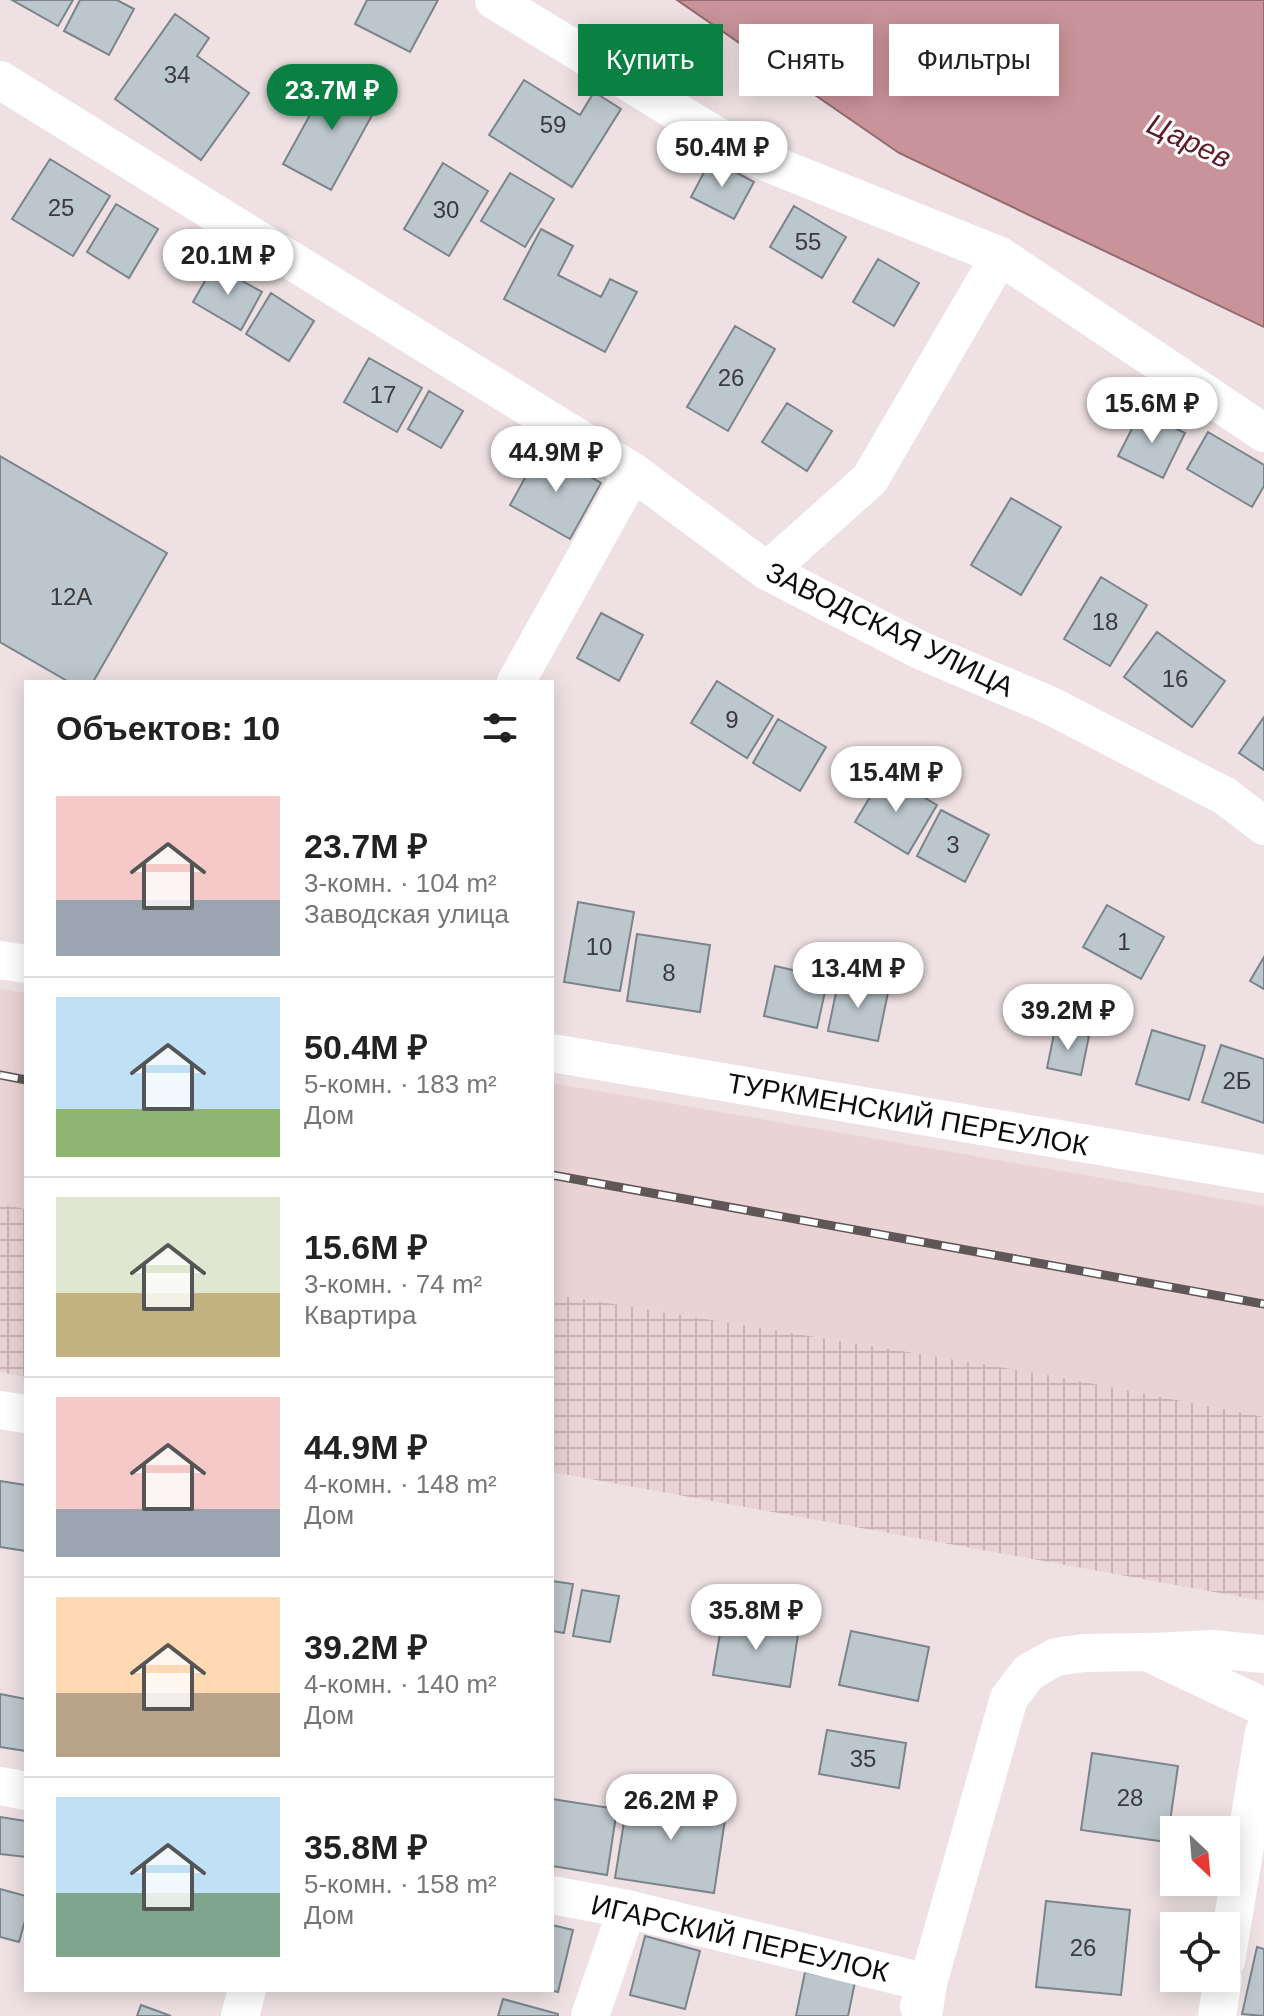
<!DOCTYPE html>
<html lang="ru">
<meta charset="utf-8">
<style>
:root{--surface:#fff;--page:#f6f6f6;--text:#222;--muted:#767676;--line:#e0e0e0;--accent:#0b8043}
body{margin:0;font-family:Arial,sans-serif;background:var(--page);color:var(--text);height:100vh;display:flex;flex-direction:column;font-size:30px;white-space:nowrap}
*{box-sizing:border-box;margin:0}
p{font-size:26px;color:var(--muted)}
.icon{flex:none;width:44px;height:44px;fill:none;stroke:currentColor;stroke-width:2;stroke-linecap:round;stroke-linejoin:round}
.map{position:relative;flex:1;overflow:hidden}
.sheet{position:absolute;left:24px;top:680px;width:530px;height:1312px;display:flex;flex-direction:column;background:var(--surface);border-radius:0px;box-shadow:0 4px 20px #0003}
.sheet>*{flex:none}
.top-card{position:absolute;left:578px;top:24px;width:566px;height:72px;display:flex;gap:16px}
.needle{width:52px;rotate:154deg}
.tools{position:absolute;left:1160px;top:1816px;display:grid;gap:16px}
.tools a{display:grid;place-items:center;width:80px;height:80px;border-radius:0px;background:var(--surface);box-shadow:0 4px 20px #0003;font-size:40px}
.price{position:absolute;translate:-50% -68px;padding:0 18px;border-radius:28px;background:#fff;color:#222;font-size:26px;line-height:52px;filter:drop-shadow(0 2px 4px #0008)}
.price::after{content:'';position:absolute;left:50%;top:48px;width:24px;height:18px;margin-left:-12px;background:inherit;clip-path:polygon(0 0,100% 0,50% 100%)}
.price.selected{background:var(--accent);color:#fff}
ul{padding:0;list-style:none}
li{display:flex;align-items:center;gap:24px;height:200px;padding:0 32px}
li+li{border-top:2px solid var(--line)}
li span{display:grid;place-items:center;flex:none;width:224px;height:160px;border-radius:0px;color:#555}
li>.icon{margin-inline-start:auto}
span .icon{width:96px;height:96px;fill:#fffc;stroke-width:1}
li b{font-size:34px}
h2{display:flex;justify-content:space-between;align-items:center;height:96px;padding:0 32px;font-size:34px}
.pill{padding:0 28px;border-radius:0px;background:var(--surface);box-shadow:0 4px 20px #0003;font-size:28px;line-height:72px}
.pill.selected{background:var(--accent);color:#fff}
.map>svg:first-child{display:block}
</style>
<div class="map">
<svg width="1264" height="2016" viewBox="0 0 1264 2016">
<defs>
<pattern id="industrial-grid" width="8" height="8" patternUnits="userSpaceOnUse" patternTransform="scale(2)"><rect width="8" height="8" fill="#ead3d5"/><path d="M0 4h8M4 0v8" fill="none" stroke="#c8b4b6"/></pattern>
</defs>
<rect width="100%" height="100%" fill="#efe1e3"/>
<!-- built -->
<path fill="#ead3d5" d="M 0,989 L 26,993 L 26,1209 L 0,1204 Z
M 552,1083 L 1264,1206 L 1264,1417 L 1048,1375 L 552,1294 Z"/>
<!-- industrial -->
<path fill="url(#industrial-grid)" d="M 0,1204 L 26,1209 L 26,1377 L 0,1372 Z
M 552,1294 L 1048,1375 L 1264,1417 L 1264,1601 L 552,1472 Z"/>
<!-- water -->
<path fill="#ca939a" stroke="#926a6f" stroke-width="2" d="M 677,0 L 1264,0 L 1264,327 L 899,153 Z"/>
<!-- building -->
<path fill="#bcc7cd" stroke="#7a848a" stroke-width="2" d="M 12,0 L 73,0 L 58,26 Z
M 80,0 L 117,0 L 134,9 L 109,55 L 64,31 Z
M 367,0 L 438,0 L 410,52 L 355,24 Z
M 175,14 L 209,38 L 197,56 L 249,93 L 201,160 L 115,99 Z
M 333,73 L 381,99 L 331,190 L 283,164 Z
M 524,80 L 580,115 L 594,92 L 621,109 L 572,187 L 489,135 Z
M 50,159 L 110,196 L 73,256 L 12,219 Z
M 711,159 L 754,182 L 734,219 L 691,197 Z
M 443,163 L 488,191 L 449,256 L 404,229 Z
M 510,173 L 554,199 L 525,247 L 481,221 Z
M 116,204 L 158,229 L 129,278 L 87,252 Z
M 794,206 L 846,237 L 822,278 L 770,247 Z
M 541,229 L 573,246 L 558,275 L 601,297 L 610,279 L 637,292 L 605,352 L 504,299 Z
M 878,259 L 919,283 L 894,326 L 853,302 Z
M 214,265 L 262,292 L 241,330 L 193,302 Z
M 271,293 L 314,321 L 289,361 L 246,334 Z
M 735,326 L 775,349 L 728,431 L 687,407 Z
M 369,358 L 422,388 L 397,432 L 344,402 Z
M 429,391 L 463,411 L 441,448 L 408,429 Z
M 787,403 L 832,431 L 807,471 L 762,442 Z
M 1141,411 L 1185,433 L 1163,478 L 1118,456 Z
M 1208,432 L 1264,465 L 1264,486 L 1252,507 L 1187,469 Z
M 541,449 L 601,483 L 570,539 L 510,505 Z
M 0,456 L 167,553 L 93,682 L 69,682 L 0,642 Z
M 1011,498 L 1061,527 L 1021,595 L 971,565 Z
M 1101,577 L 1147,605 L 1110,666 L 1064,639 Z
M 601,613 L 643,635 L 619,681 L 577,658 Z
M 1157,632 L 1225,681 L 1192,727 L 1124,677 Z
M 717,681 L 773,716 L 747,758 L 691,723 Z
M 1264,717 L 1264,770 L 1239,753 Z
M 778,719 L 826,747 L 800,791 L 753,763 Z
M 884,774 L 937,805 L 908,854 L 855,822 Z
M 941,810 L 989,835 L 965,882 L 917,856 Z
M 578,902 L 634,912 L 620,991 L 564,982 Z
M 1107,905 L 1164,937 L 1141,979 L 1083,947 Z
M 637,934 L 710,945 L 700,1012 L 627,1001 Z
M 1264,957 L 1264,989 L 1250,981 Z
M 775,966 L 828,978 L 817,1028 L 764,1016 Z
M 839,978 L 889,988 L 878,1041 L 828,1031 Z
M 1055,1029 L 1089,1036 L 1081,1075 L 1047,1068 Z
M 1152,1030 L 1205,1046 L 1189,1100 L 1136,1084 Z
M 1221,1045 L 1264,1059 L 1264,1123 L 1202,1102 Z
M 0,1481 L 26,1485 L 26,1551 L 0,1547 Z
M 552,1581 L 573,1584 L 564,1633 L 552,1631 Z
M 582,1590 L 619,1596 L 610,1642 L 573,1636 Z
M 723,1616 L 799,1628 L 790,1687 L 713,1675 Z
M 851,1631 L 929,1647 L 918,1701 L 839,1685 Z
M 0,1694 L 26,1699 L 26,1751 L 0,1747 Z
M 827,1730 L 906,1743 L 899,1788 L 819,1774 Z
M 1092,1753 L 1178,1766 L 1167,1842 L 1081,1830 Z
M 629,1791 L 727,1806 L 714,1893 L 615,1878 Z
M 552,1799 L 617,1809 L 607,1875 L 552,1866 Z
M 0,1817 L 26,1821 L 26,1857 L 0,1854 Z
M 0,1889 L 26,1896 L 26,1917 L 19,1942 L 0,1937 Z
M 1046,1901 L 1130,1910 L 1121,1995 L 1036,1987 Z
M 552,1925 L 573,1930 L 558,1992 L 549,1990 L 552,1990 Z
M 645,1936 L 700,1951 L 685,2009 L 630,1995 Z
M 1257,1947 L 1264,1949 L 1264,2016 L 1242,2014 Z
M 805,1972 L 855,1982 L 848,2016 L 796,2016 Z
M 503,1999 L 558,2014 L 558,2016 L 498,2016 Z
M 141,2005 L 171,2016 L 137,2016 Z"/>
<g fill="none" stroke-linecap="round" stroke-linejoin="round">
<!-- minor -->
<path stroke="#fff" stroke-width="38" d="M 494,0 L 746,154 L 1000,256 L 1264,433
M 0,80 L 633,472 L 767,571 L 922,651 L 1049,705 L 1225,796 L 1264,826
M 767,571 L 870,479 L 1000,256
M 516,682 L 633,472
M 0,960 L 26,964
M 552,1053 L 1264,1174
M 0,1410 L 26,1414
M 1155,1652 L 1212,1649 L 1264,1654
M 0,1786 L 26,1791
M 552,1895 L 627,1909 L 928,1983 L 919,2006
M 1226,1961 L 1264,1732
M 240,2016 L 247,1990
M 590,2016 L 627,1909
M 923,2016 L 928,1983 L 1009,1698 L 1029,1672 L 1056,1657 L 1084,1653 L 1147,1652 L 1264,1707
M 1217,2016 L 1223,1978"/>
<!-- rail casing -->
<g stroke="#5e5657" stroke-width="9">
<path id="rail" d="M 0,1075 L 26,1080
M 552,1175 L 1264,1304"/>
</g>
<!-- rail -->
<use href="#rail" stroke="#fff" stroke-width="6" stroke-dasharray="18" stroke-linecap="butt"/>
</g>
<g text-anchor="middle" stroke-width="6" stroke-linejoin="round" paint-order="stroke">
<!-- number labels -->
<g font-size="24" fill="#3b3a3c">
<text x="177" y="83">34</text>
<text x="553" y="133">59</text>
<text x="61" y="216">25</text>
<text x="446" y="218">30</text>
<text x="808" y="250">55</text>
<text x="731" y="386">26</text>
<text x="383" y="403">17</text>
<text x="71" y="605">12А</text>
<text x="1105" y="630">18</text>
<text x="1175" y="687">16</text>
<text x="732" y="728">9</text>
<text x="953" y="853">3</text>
<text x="1124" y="950">1</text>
<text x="599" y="955">10</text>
<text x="669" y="981">8</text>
<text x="1237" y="1089">2Б</text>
<text x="863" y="1767">35</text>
<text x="1130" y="1806">28</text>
<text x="1083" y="1956">26</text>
</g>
<!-- street labels -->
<g font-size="28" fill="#100b0c" stroke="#fff">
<text transform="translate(890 629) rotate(26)" y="10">ЗАВОДСКАЯ УЛИЦА</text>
<text transform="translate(908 1114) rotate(10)" y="10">ТУРКМЕНСКИЙ ПЕРЕУЛОК</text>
<text transform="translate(740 1938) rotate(13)" y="10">ИГАРСКИЙ ПЕРЕУЛОК</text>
</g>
<!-- water labels -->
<g font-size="30" font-style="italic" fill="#5e1b2a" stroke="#fff">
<text transform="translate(1189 141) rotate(25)" y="10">Царев</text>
</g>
</g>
</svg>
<div class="tools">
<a><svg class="needle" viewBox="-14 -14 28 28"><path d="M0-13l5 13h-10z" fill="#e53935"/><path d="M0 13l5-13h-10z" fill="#767676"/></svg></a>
<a><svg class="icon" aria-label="locate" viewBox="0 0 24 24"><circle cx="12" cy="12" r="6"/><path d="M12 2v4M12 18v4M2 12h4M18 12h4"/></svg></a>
</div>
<b class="price selected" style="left:332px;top:132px">23.7M ₽</b>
<b class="price" style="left:722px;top:189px">50.4M ₽</b>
<b class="price" style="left:228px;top:297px">20.1M ₽</b>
<b class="price" style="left:1152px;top:445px">15.6M ₽</b>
<b class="price" style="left:556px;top:494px">44.9M ₽</b>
<b class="price" style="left:896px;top:814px">15.4M ₽</b>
<b class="price" style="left:858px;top:1010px">13.4M ₽</b>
<b class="price" style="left:1068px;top:1052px">39.2M ₽</b>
<b class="price" style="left:756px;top:1652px">35.8M ₽</b>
<b class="price" style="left:671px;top:1842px">26.2M ₽</b>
<div class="top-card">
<a class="pill selected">Купить</a>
<a class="pill">Снять</a>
<a class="pill">Фильтры</a>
</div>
<section class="sheet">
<h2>Объектов: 10<svg class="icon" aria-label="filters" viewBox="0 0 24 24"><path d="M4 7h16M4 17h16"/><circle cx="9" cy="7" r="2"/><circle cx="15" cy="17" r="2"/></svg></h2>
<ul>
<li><span style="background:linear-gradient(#f6c9c9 65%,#9aa5b1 0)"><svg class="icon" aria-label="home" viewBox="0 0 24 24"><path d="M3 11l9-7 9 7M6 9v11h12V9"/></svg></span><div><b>23.7M ₽</b><p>3-комн. · 104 m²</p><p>Заводская улица</p></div></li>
<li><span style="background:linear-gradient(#bfe0f5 70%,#8fb573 0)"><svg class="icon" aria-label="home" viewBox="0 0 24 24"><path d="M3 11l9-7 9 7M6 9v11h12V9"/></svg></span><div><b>50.4M ₽</b><p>5-комн. · 183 m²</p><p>Дом</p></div></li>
<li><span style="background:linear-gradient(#dfe7d0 60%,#c2b280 0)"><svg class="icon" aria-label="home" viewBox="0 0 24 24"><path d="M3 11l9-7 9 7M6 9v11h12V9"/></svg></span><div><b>15.6M ₽</b><p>3-комн. · 74 m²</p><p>Квартира</p></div></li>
<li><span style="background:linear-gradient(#f6c9c9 70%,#9aa5b1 0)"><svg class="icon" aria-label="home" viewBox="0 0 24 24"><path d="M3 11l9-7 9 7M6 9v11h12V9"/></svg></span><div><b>44.9M ₽</b><p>4-комн. · 148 m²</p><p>Дом</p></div></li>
<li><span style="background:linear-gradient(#ffd9b3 60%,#b9a48a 0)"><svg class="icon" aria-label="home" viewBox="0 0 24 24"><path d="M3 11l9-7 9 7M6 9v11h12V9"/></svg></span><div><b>39.2M ₽</b><p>4-комн. · 140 m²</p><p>Дом</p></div></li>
<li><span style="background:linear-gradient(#bfe0f5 60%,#7fa58c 0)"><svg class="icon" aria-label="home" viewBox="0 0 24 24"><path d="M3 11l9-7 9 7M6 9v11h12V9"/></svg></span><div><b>35.8M ₽</b><p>5-комн. · 158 m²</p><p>Дом</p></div></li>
</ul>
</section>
</div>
